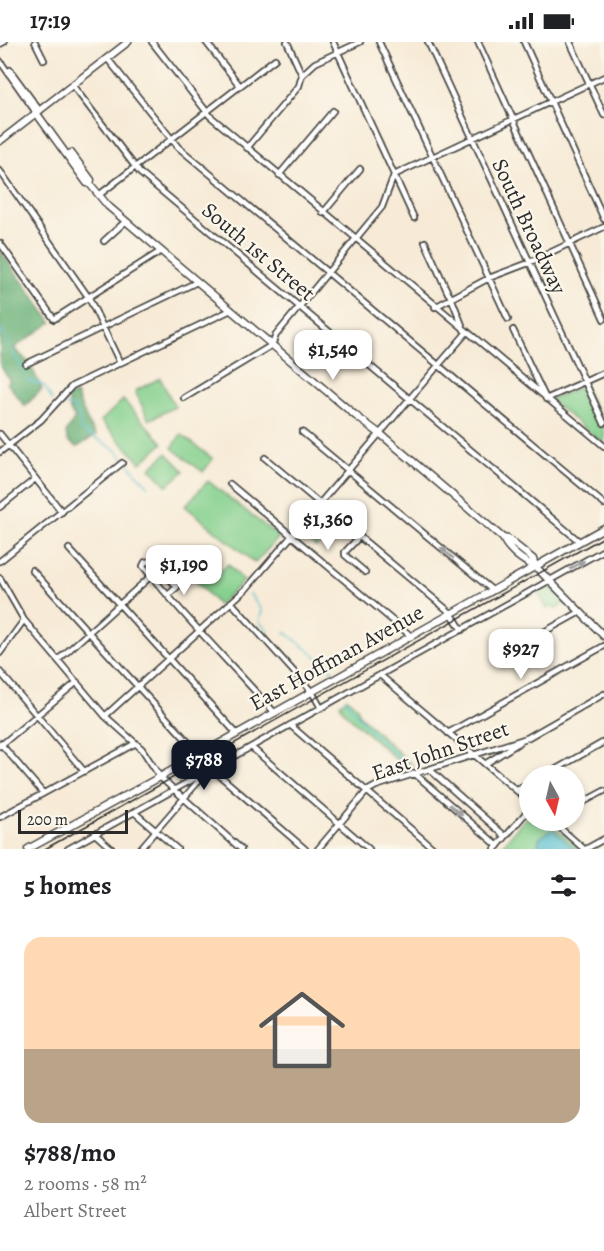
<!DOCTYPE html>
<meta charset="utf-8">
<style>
:root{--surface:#fff;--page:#f2f2f2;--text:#202124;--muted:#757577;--line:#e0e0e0;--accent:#111827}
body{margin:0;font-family:Alegreya,serif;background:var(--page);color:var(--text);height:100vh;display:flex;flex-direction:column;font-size:22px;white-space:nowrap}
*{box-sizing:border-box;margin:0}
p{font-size:20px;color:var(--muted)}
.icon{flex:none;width:33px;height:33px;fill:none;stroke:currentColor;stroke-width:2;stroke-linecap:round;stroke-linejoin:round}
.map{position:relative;height:807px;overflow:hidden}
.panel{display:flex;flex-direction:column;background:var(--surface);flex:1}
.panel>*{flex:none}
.needle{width:39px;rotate:172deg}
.buttons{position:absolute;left:519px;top:723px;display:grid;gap:12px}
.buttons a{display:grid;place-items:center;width:66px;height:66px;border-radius:50%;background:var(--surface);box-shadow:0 3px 9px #0003;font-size:30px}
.scale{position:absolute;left:18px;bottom:15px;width:110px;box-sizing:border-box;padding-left:6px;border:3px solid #2b2b2b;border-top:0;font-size:16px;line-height:21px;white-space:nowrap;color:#2b2b2b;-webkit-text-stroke:4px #fbf7ec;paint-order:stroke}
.price{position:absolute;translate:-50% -51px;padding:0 14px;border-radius:12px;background:#fff;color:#222;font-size:20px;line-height:39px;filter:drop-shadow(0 2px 3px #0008)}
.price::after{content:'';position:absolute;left:50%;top:36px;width:18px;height:14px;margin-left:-9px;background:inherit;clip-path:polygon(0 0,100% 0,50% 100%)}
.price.current{background:var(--accent);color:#fff}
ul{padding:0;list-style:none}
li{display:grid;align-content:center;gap:12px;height:318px;padding:0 24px}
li+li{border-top:2px solid var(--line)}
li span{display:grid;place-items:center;height:186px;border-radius:18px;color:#555}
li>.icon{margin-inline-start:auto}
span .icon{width:108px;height:108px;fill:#fffc;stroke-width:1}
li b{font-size:26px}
h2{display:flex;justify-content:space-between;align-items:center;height:72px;padding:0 24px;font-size:26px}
.status{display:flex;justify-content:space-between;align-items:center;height:42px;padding:0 30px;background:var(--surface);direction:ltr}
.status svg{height:16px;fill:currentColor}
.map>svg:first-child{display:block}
</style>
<div class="status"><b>17:19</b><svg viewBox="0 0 49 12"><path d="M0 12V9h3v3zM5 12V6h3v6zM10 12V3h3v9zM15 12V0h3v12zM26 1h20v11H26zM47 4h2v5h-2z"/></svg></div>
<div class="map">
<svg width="604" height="807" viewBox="0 0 604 807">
<rect width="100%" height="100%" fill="#fbf7ec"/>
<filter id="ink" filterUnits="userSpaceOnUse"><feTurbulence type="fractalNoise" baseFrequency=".0167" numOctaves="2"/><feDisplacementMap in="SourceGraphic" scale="12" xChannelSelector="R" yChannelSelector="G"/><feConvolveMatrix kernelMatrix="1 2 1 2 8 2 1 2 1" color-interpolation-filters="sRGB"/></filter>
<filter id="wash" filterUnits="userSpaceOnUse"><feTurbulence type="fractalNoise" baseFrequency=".008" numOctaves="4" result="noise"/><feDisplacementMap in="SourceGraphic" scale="24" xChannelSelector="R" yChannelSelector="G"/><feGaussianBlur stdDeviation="1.35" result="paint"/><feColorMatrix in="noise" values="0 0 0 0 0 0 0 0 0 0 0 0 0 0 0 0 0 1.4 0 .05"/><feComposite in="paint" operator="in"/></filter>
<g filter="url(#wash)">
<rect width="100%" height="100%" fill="#f7ebd7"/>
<!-- green -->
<path fill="#85d08e" stroke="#587e5c" stroke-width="1.5" d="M 160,336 L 175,365 L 149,378 L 135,349 Z
M 583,343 L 604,384 L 604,402 L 550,358 Z
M 123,358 L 163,401 L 141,421 L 101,379 Z
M 181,392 L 213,417 L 203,430 L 172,406 Z
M 167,411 L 184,429 L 167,444 L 150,426 Z
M 208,439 L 279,495 L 255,521 L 185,464 Z
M 314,484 L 325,494 L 316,505 L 304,495 Z
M 228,522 L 244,539 L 218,563 L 196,539 L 196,536 L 210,525 L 217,533 Z
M 549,539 L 569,559 L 555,567 L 553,564 L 547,567 L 536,547 Z
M 347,656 L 357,665 L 359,673 L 412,723 L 408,728 L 344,670 L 340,662 Z
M 529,772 L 530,778 L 546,779 L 581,807 L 499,807 Z"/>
<!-- forest -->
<path fill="#6cb279" stroke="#4c6e52" stroke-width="1.5" d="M 0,209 L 52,280 L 14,306 L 30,322 L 42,347 L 25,364 L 7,341 L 10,339 L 0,323 Z
M 76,352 L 89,383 L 96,393 L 77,405 L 68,399 L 66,391 L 75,376 L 70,369 L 68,355 Z"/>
<!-- water -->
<path fill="#52bdce" stroke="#3e747c" stroke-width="1.5" d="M 550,788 L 553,788 L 575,807 L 538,807 L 539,797 Z"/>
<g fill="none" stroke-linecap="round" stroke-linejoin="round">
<!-- stream -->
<path stroke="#52bdce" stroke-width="1.5" d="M 0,285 L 28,339 L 44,343 L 52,358
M 61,363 C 76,362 80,372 80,387 L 116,408 L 148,444
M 250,552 L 262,569 L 259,580 L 269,589
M 285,590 L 329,624 L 332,629
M 345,657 C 363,684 388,707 413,728"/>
</g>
</g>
<g filter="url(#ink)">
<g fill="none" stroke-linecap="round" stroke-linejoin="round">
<!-- minor casing -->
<g stroke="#4a4845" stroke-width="8">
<path id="minor" d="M 35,0 L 44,18
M 152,0 L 210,74 L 604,404
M 206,0 L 240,44
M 287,0 L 302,33
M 333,0 L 414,176
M 379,0 L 508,277
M 428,0 L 604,381
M 478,0 L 604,277
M 524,0 L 604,177
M 570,0 L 604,73
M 0,2 L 4,0
M 107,16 L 178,105 L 604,462
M 0,19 L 37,72
M 10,28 L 40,69
M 302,33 L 315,21 L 360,0
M 73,44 L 140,131 L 579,499
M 247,106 L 299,44 L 302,33
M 0,129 L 89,256 L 120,321
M 279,133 L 333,69
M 99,153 L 275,17
M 323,171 L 360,127
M 104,199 L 126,179
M 425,200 L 448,251 L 451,255 L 464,288
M 0,201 L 54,277 L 161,209
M 435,265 L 489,236 L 526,222 L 604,185
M 513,288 L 546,357 L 604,331
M 26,322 L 197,240
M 184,356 L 272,303 L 276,293 L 382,165 L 394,133 L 604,35
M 302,390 L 492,548
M 0,392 L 62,470
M 0,410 L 41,378 L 72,344 L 231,268
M 265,416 L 451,571 L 462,588
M 230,442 L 411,594
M 0,465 L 35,437
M 360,494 L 345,510 L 345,513 L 365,530
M 69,507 L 237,692
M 0,519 L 122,421
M 32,528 L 200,713
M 0,536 L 24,578 L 105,674 L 142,707 L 160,735 L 241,807
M 168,553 L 177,545 L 154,519 L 145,520 L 143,524 C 184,575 231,622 274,670
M 231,560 L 312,650 L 321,666
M 524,601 L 580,570
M 0,611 L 24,578
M 58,618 L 151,534
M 0,630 L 84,729
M 380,633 L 530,760
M 105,674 L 247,546 L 467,290
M 290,683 L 434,807
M 448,691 L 604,604
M 0,701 L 43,751
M 0,704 L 77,640
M 251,705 L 369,807
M 485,722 L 520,700
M 212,727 L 305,807
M 429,727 L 505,794
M 414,731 L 498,804
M 544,734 L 604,700
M 517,748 L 530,741
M 574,765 L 604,749
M 134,770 L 177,807
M 0,775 L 136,701
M 551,778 L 584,807
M 95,792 L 112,807
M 68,807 L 604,508
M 140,807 L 203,734
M 318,807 L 367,749 L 376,744 L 527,696 L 604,652
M 495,807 L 530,766
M 586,807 L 604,797"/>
</g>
<!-- major casing -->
<g stroke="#4a4845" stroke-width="9">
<path id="major" d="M 37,72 L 87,141 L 90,142 L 108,164 L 356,374 L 383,394 L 503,496 L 508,497 L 533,517 L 535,524 L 604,594
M 0,99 L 128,0
M 71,111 L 91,138 L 90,142
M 503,496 C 508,508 523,520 535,524
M 28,807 L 160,735 L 604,486"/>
</g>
<!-- minor -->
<use href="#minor" stroke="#fff" stroke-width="4.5"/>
<!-- major -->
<use href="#major" stroke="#fff" stroke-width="6"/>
<!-- rail -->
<path stroke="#2b2b2b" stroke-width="1.5" d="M 45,807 L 604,495"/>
</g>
<!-- one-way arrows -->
<defs><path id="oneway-solid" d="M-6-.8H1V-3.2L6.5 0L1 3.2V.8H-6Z" transform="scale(1.5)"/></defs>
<g fill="#a0a0a0">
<use href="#oneway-solid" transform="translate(447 511) rotate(-140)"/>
<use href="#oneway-solid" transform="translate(577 523) rotate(-29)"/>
<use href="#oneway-solid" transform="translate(456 768) rotate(40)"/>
</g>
</g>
<g text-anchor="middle" stroke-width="4.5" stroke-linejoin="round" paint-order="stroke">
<!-- street labels -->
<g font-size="22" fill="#2b2b2b" stroke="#fbf7ec">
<text transform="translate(530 184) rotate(65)" y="8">South Broadway</text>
<text transform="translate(259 209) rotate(40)" y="8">South 1st Street</text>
<text transform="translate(336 615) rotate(-29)" y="8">East Hoffman Avenue</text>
<text transform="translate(440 708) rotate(-19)" y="8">East John Street</text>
</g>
</g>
</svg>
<div class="buttons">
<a><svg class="needle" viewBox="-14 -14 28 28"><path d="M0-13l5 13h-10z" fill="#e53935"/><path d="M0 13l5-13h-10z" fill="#757577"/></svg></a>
</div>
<div class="scale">200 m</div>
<b class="price" style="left:333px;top:339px">$1,540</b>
<b class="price" style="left:328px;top:509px">$1,360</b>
<b class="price" style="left:184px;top:554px">$1,190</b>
<b class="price" style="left:521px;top:638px">$927</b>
<b class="price current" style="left:204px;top:749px">$788</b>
</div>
<section class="panel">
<h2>5 homes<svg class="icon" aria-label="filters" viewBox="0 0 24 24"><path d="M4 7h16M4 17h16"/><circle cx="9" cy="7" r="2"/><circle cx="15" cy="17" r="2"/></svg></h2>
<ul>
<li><span style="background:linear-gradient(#ffd9b3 60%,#b9a48a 0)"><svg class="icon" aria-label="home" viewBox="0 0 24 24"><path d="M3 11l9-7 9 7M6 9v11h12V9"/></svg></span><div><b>$788/mo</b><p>2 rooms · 58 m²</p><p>Albert Street</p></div></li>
</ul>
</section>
